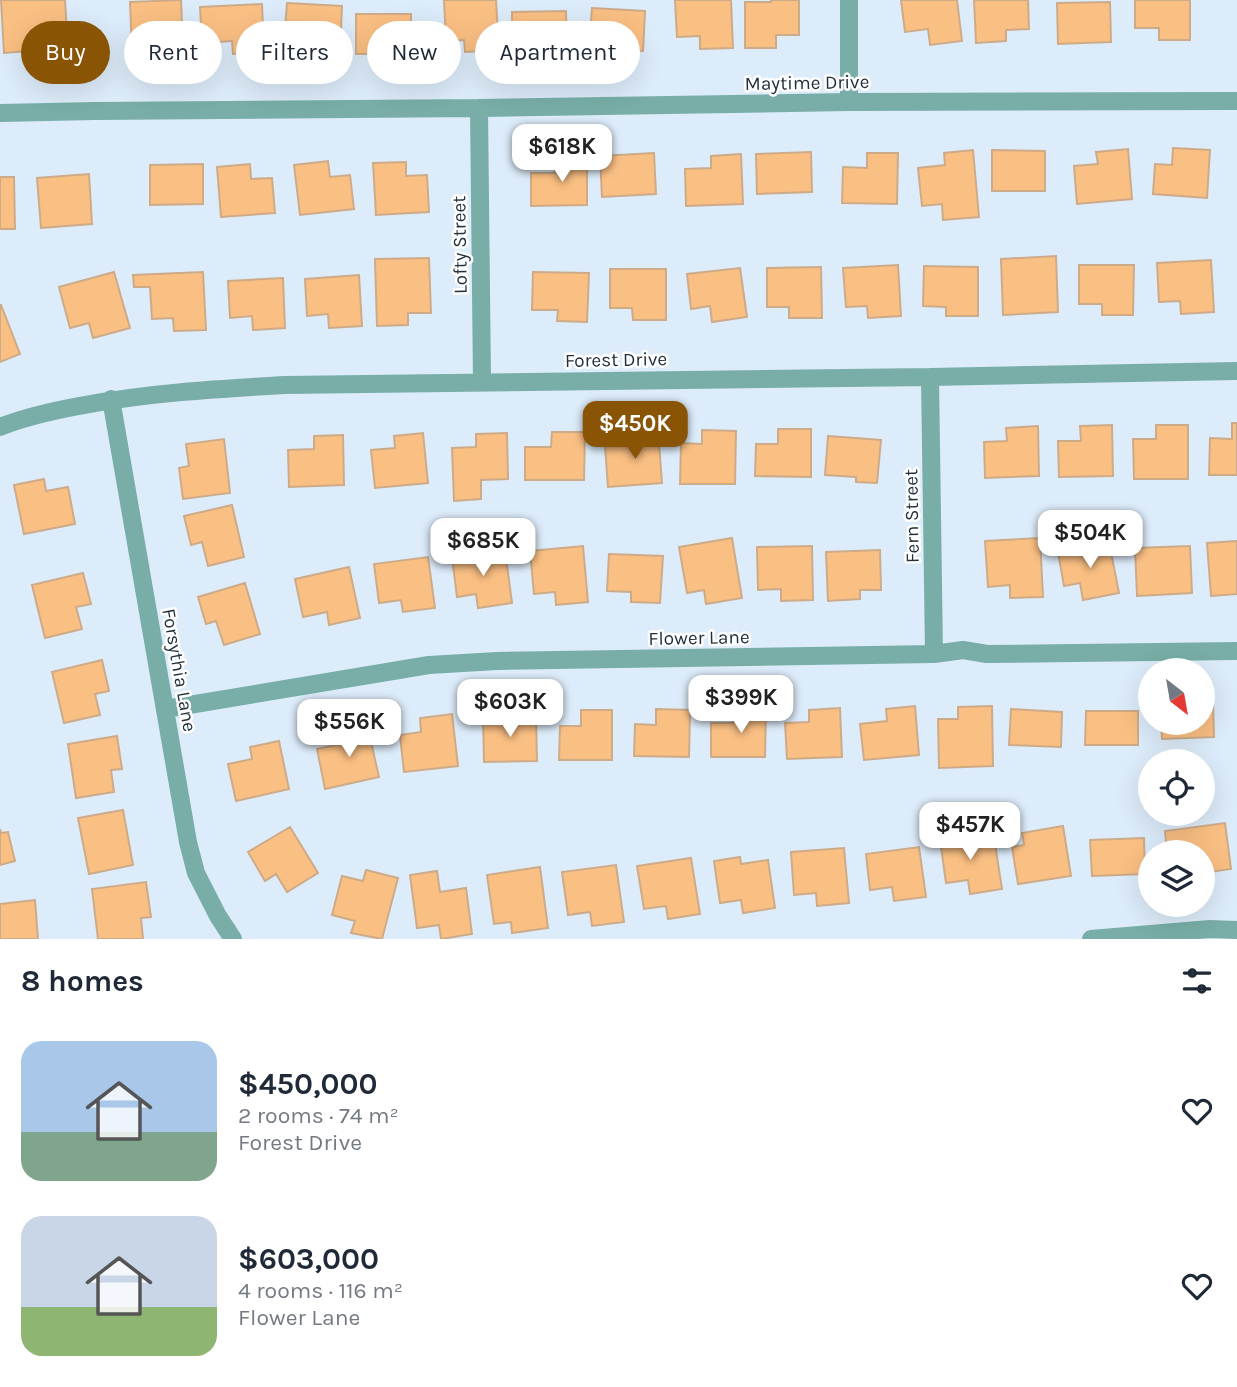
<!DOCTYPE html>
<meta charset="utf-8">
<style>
:root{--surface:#fff;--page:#f6f6f7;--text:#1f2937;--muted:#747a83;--accent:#8a5405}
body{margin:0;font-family:Karla,sans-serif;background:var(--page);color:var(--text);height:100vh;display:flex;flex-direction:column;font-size:26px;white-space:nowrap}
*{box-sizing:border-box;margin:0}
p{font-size:23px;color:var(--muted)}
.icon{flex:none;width:38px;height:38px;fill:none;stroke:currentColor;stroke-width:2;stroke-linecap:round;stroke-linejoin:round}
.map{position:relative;height:939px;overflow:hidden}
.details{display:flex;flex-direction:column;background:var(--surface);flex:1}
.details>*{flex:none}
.top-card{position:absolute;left:21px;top:21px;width:700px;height:63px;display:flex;gap:14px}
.needle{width:46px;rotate:149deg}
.tools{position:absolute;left:1138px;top:658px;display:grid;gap:14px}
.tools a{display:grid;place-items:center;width:77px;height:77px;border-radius:50%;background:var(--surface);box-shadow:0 7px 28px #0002;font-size:35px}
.price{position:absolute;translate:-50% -60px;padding:0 16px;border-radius:14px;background:#fff;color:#222;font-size:23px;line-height:46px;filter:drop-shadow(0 2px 4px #0008)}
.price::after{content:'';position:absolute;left:50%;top:42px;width:21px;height:16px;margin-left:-10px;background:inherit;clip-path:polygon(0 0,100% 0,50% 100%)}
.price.selected{background:var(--accent);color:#fff}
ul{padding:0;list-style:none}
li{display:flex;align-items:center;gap:21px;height:175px;padding:0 21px}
li span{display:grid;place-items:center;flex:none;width:196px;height:140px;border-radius:21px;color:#555}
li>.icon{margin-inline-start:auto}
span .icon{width:84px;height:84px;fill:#fffc;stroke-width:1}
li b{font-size:30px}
h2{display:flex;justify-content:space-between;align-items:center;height:84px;padding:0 21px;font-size:30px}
.chip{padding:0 24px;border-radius:32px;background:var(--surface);box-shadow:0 7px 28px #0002;font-size:24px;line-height:63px}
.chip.selected{background:var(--accent);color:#fff}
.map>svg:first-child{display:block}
</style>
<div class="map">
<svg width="1237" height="939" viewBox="0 0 1237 939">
<rect width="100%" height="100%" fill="#ddecfa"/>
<!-- building -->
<path fill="#fabf83" stroke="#ceab88" stroke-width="2" d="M 1,0 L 65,0 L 68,48 L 4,53 Z
M 181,0 L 183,48 L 132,51 L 130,2 Z
M 444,0 L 496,0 L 499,50 L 465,52 L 464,40 L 446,41 Z
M 675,0 L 731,0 L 733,48 L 700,49 L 700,36 L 677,37 Z
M 771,0 L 799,0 L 799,35 L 776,35 L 776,48 L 745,48 L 745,2 L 771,2 Z
M 901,0 L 957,0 L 962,41 L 930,45 L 928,29 L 905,32 Z
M 974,0 L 1028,0 L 1029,29 L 1006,30 L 1006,41 L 976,43 Z
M 1135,0 L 1190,0 L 1190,40 L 1159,40 L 1159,28 L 1135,28 Z
M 1110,2 L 1111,42 L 1058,44 L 1057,3 Z
M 287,3 L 342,6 L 340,53 L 310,51 L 310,43 L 284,41 Z
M 262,4 L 264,53 L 233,54 L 232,41 L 202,43 L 200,7 Z
M 592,8 L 645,11 L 643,51 L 589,48 Z
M 566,11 L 567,51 L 512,52 L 512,12 Z
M 356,14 L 411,14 L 411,54 L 356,54 Z
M 1173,148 L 1210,150 L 1207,198 L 1153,194 L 1155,164 L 1172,165 Z
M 1128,149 L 1132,199 L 1077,204 L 1074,166 L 1098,164 L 1096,152 Z
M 973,150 L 979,217 L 943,220 L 942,204 L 922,206 L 918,168 L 945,165 L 944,153 Z
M 992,150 L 1045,151 L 1045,191 L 992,191 Z
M 811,152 L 812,192 L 757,194 L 756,154 Z
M 654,153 L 656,194 L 602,197 L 600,156 Z
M 867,153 L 898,153 L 897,204 L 842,203 L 843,167 L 867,168 Z
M 741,154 L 743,204 L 686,206 L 685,169 L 711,168 L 711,156 Z
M 556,156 L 587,156 L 587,205 L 531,206 L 531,173 L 555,173 Z
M 328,161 L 330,177 L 350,175 L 354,209 L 300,215 L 294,165 Z
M 406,162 L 406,176 L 427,175 L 429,212 L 376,215 L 373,163 Z
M 203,164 L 203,204 L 150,205 L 150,165 Z
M 250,164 L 251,179 L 272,178 L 275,213 L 221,217 L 217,167 Z
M 89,174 L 92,224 L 41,228 L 37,178 Z
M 0,177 L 14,177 L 15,229 L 0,229 Z
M 1056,256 L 1058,312 L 1003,315 L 1001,259 Z
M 429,258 L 431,313 L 408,313 L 408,325 L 377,326 L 375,259 Z
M 1211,260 L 1214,312 L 1181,314 L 1180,301 L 1159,302 L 1157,263 Z
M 898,265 L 901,316 L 868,318 L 867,306 L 846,307 L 843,268 Z
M 1079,265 L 1134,265 L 1133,315 L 1102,315 L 1102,304 L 1079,304 Z
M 924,266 L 978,267 L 978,316 L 946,316 L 946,307 L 923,306 Z
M 821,267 L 822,318 L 789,318 L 789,307 L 767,307 L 767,268 Z
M 740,268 L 747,317 L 712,322 L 710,306 L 691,309 L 687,274 Z
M 610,269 L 666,269 L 666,320 L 633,320 L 632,308 L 610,308 Z
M 114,272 L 130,328 L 93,338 L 89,323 L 70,328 L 59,287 Z
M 203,272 L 206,330 L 174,331 L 173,318 L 152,319 L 150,287 L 134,287 L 133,275 Z
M 533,272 L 589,273 L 587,322 L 557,321 L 558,310 L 532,310 Z
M 359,275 L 362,326 L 329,328 L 328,314 L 307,316 L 305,279 Z
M 283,278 L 285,328 L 253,330 L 252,316 L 230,318 L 228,281 Z
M 0,305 L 1,305 L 20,354 L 0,362 Z
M 1232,423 L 1237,423 L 1237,475 L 1209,475 L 1210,438 L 1232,439 Z
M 1112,425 L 1113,476 L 1059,477 L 1058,441 L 1081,441 L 1080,426 Z
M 1156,425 L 1188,425 L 1188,479 L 1134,479 L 1133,439 L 1156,439 Z
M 1038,426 L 1039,476 L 985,478 L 984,442 L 1007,441 L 1006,428 Z
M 778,429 L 811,429 L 811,477 L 755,476 L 756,444 L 778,444 Z
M 658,430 L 662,483 L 608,487 L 605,446 L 628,445 L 627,432 Z
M 702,430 L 736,431 L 735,484 L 680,484 L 681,443 L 702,444 Z
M 552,432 L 585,432 L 584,480 L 525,480 L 525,447 L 551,447 Z
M 423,433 L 428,483 L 375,488 L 371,450 L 395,448 L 394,436 Z
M 507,433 L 508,479 L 481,480 L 481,499 L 454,501 L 452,448 L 476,447 L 476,434 Z
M 343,435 L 344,485 L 289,487 L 288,450 L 314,449 L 314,436 Z
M 828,436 L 881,440 L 877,483 L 856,482 L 856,477 L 825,475 Z
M 224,439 L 230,493 L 183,499 L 179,468 L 189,466 L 186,444 Z
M 44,479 L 46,491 L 68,487 L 75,524 L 24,534 L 14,485 Z
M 232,505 L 244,557 L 208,566 L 202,542 L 191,545 L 184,516 Z
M 732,538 L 742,598 L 706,604 L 704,590 L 687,593 L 679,547 Z
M 1040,538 L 1043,597 L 1010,598 L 1010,585 L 988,587 L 985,541 Z
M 1237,541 L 1237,594 L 1211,596 L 1207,543 Z
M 1109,542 L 1119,593 L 1083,600 L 1080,583 L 1064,586 L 1058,552 Z
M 583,546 L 588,602 L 556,605 L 555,592 L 534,594 L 530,551 Z
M 812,546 L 813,600 L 781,601 L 781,589 L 758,590 L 757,547 Z
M 1190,546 L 1192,593 L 1137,596 L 1135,548 Z
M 505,550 L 512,603 L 478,608 L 476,594 L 457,597 L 452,557 Z
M 880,550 L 881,590 L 860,590 L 860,599 L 828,601 L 826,552 Z
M 609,554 L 663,556 L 660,603 L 631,602 L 631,592 L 607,591 Z
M 428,557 L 435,608 L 403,612 L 401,600 L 379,603 L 374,564 Z
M 349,567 L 360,618 L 329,625 L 327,612 L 303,617 L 295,579 Z
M 83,573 L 91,604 L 76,607 L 82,629 L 45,638 L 32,585 Z
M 245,583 L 260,634 L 224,645 L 216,621 L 206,624 L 198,597 Z
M 102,660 L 109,691 L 95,694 L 100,715 L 64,723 L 52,672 Z
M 1202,702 L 1213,702 L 1214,737 L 1162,739 L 1161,723 L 1202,723 Z
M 915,706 L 919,755 L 864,760 L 860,724 L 887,721 L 886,709 Z
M 992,706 L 993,766 L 939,768 L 938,719 L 958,719 L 958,707 Z
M 734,708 L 766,708 L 765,757 L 711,757 L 711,723 L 733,723 Z
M 840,708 L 842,757 L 787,759 L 785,723 L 809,722 L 809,710 Z
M 656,709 L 690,710 L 689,757 L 634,756 L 635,724 L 656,725 Z
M 1011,709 L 1062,712 L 1061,747 L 1009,745 Z
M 581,710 L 612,710 L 612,760 L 559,760 L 560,726 L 581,726 Z
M 1086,711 L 1138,711 L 1138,745 L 1085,745 Z
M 452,714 L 458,766 L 404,772 L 400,735 L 421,732 L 420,718 Z
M 536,716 L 537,761 L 484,762 L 483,717 Z
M 367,724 L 379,777 L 325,789 L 317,749 L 340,744 L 337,731 Z
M 117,736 L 122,769 L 111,770 L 114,792 L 76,798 L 68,744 Z
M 279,741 L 289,789 L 236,801 L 228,764 L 252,759 L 250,747 Z
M 123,810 L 133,865 L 89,874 L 78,818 Z
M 1225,823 L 1231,869 L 1202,873 L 1202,852 L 1167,852 L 1165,831 Z
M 1063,826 L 1071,876 L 1018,884 L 1012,847 L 1024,845 L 1022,833 Z
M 290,827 L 318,873 L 287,892 L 276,874 L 265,881 L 248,852 Z
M 966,828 L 969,848 L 995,844 L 1002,889 L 970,894 L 968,880 L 946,883 L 939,832 Z
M 0,829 L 1,833 L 8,832 L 15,861 L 0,865 Z
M 1144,838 L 1145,874 L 1092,876 L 1090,840 Z
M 919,847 L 926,897 L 894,901 L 892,887 L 870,890 L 866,854 Z
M 844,848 L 849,903 L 817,906 L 816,893 L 794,895 L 791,852 Z
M 740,857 L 741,864 L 768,860 L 775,908 L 743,913 L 741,900 L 720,903 L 714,861 Z
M 691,858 L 700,914 L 668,919 L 666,906 L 644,909 L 637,866 Z
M 616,865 L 624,922 L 592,926 L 590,912 L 568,915 L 562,872 Z
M 540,867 L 548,928 L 512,933 L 511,922 L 494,924 L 487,875 Z
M 366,870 L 398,878 L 382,939 L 351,933 L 355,921 L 332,915 L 342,876 L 363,881 Z
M 437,871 L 440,892 L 466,888 L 472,934 L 441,939 L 439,925 L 417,928 L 410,875 Z
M 146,882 L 151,917 L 141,918 L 143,939 L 98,939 L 92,889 Z
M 35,900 L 38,939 L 0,939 L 0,904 Z"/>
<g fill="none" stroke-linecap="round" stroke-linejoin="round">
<!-- minor -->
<path stroke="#78aea7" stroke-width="18" d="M 849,0 L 849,102
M 479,108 L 482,382
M 0,113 L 95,111 L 479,108 L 849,102 L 1237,101
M 930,377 L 934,654
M 111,399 L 188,842 L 196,873 L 218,916 L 233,939
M 0,427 C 25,417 52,411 79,406 C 147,393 215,389 284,385 L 930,377 L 1237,371
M 165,709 L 429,665 L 497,661 L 934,654 L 963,650 L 987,654 L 1237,651
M 1091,939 L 1210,929 L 1237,930"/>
</g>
<g text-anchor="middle" stroke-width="5" stroke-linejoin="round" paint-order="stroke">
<!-- street labels -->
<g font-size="19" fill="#21303d" stroke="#fff">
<text transform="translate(807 82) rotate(-1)" y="7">Maytime Drive</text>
<text transform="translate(459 245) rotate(-91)" y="7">Lofty Street</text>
<text transform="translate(616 359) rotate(-1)" y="7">Forest Drive</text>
<text transform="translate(911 516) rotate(-91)" y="7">Fern Street</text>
<text transform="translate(699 637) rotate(-1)" y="7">Flower Lane</text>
<text transform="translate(180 670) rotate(80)" y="7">Forsythia Lane</text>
</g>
</g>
</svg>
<div class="tools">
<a><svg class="needle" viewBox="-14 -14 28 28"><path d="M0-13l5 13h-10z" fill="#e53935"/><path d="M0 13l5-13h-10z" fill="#747a83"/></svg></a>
<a><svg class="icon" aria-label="locate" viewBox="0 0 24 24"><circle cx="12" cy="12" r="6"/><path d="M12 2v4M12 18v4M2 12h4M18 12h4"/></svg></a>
<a><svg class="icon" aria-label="layers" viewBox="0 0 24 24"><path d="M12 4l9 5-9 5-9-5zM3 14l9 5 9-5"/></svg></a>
</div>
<b class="price" style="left:562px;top:184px">$618K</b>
<b class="price selected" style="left:635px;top:461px">$450K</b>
<b class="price" style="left:1090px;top:570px">$504K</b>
<b class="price" style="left:483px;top:578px">$685K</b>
<b class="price" style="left:741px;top:735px">$399K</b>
<b class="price" style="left:510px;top:739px">$603K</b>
<b class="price" style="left:349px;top:759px">$556K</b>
<b class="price" style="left:970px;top:862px">$457K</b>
<div class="top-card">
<a class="chip selected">Buy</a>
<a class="chip">Rent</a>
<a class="chip">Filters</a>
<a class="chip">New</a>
<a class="chip">Apartment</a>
</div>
</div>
<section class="details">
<h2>8 homes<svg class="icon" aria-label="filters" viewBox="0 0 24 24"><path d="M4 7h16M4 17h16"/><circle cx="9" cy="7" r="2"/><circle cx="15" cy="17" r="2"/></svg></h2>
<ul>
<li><span style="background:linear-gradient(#a9c7e8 65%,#7fa58c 0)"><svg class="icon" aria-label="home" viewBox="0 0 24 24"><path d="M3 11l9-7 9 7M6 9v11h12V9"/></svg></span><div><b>$450,000</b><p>2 rooms · 74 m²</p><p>Forest Drive</p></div><svg class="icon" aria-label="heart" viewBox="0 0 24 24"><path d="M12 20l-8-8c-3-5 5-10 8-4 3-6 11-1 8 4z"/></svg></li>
<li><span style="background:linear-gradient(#c9d6e8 65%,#8fb573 0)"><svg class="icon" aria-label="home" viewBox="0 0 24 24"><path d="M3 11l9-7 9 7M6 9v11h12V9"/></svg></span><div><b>$603,000</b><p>4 rooms · 116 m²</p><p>Flower Lane</p></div><svg class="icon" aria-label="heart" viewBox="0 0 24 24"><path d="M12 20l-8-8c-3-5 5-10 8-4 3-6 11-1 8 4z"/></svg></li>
</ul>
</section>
